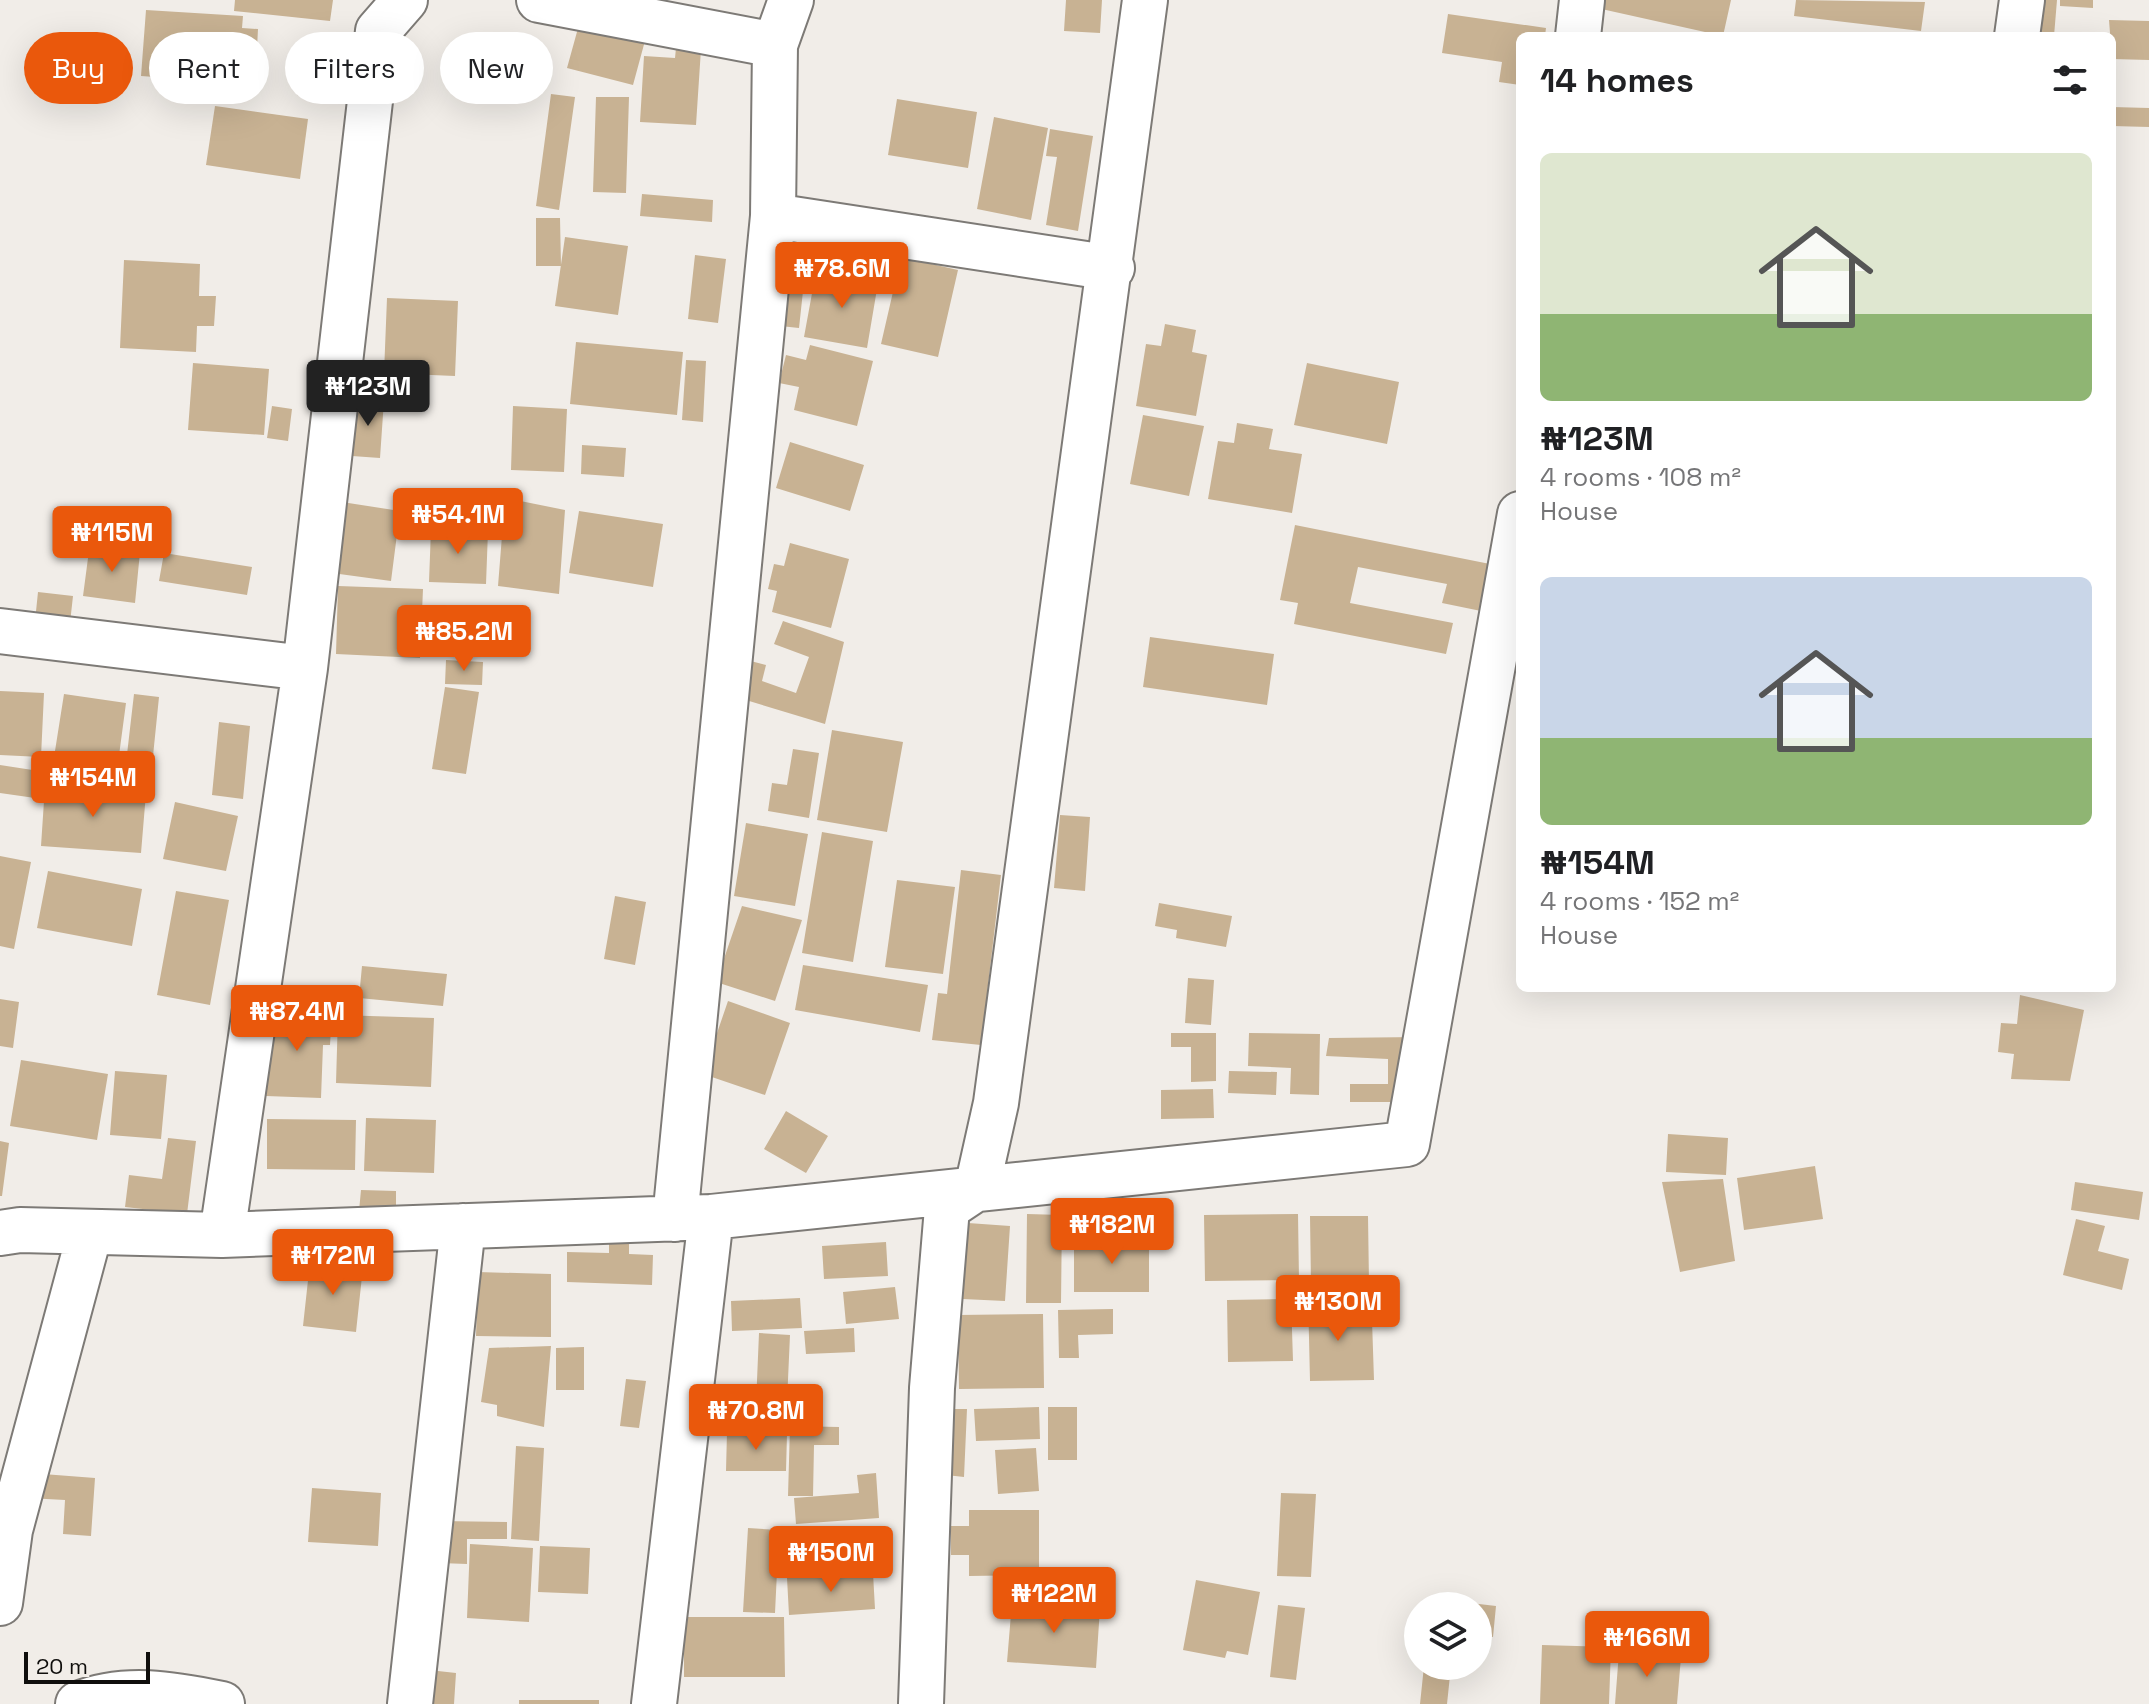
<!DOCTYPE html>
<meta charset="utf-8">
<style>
:root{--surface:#fff;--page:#f2f2f2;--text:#202124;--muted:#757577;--accent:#ea580c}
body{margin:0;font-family:"Space Grotesk",sans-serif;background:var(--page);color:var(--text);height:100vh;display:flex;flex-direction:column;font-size:30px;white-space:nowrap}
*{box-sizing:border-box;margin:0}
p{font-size:26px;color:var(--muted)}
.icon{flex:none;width:44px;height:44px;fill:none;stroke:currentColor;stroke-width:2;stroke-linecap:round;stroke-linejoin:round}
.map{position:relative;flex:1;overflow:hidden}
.drawer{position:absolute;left:1516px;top:32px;width:600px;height:960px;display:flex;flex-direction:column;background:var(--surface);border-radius:12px;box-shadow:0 8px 32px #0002}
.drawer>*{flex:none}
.hud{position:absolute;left:24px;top:32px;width:760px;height:72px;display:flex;gap:16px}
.fabs{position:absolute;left:1404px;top:1592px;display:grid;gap:16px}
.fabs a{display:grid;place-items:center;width:88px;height:88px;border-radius:50%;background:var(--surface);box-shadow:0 8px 32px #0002;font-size:40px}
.scale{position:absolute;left:24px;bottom:20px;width:126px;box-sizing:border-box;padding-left:8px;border:4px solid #0f0e0c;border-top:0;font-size:22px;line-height:28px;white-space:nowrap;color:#0f0e0c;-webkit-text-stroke:6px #f1ede8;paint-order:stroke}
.price{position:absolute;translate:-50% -68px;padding:0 18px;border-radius:8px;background:var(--accent);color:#fff;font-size:26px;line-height:52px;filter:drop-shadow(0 2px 4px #0008)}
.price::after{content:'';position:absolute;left:50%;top:48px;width:24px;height:18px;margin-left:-12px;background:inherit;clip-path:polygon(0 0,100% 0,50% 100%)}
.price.selected{background:#222;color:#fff}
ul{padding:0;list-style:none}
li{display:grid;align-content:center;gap:16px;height:424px;padding:0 24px}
li span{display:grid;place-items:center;height:248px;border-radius:12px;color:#555}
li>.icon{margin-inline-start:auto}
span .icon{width:144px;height:144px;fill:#fffc;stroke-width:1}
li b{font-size:34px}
h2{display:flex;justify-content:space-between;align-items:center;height:96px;padding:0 24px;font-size:34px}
.tag{padding:0 28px;border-radius:36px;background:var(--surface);box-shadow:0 8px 32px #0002;font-size:28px;line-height:72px}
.tag.selected{background:var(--accent);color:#fff}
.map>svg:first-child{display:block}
</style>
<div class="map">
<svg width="2149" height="1704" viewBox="0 0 2149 1704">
<rect width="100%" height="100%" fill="#f1ede8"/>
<!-- building -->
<path fill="#c8b293" d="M 235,0 L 333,0 L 330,21 L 234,11 Z
M 1066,0 L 1102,0 L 1100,33 L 1064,31 Z
M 1599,0 L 1731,0 L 1723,36 L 1597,8 Z
M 1796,0 L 1925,2 L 1921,31 L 1794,16 Z
M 2032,0 L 2057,0 L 2054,36 L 2029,36 Z
M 2060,0 L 2093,0 L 2093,8 L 2060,6 Z
M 146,10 L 243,16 L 242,28 L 258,29 L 256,67 L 240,65 L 239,83 L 141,76 Z
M 1448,14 L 1546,28 L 1545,36 L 1520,36 L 1520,85 L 1499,82 L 1502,62 L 1442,53 Z
M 2109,20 L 2149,21 L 2149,60 L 2112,59 Z
M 580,21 L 646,37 L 633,85 L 567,68 Z
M 676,48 L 701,49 L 696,125 L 640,122 L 644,56 L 675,58 Z
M 303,68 L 336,76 L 329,103 L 297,95 Z
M 551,94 L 575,97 L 559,210 L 536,206 Z
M 596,97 L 629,97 L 626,193 L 593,192 Z
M 897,99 L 977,112 L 968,168 L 888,155 Z
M 215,106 L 308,119 L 300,179 L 206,165 Z
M 2112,107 L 2149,108 L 2149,127 L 2112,126 Z
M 994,117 L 1048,128 L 1031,220 L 977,209 Z
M 1050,129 L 1093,136 L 1078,231 L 1046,225 L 1057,157 L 1046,156 Z
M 642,194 L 713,200 L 712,222 L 640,216 Z
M 536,218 L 560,218 L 561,266 L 536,266 Z
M 781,232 L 809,236 L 799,328 L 771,325 Z
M 565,237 L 628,246 L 618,315 L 555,306 Z
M 695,255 L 726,259 L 718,323 L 688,319 Z
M 901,257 L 958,270 L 938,357 L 881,344 Z
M 124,260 L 200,264 L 199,296 L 216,296 L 214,326 L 197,326 L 196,352 L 120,348 Z
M 839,268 L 865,272 L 862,286 L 877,289 L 867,348 L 804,337 L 815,277 L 837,281 Z
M 387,298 L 458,301 L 455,376 L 384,373 Z
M 1165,324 L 1196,330 L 1192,352 L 1207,355 L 1196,416 L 1136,406 L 1146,344 L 1161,346 Z
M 576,342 L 683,352 L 677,415 L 570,404 Z
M 810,345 L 873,361 L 857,426 L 794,410 L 799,387 L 779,383 L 786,355 L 806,360 Z
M 686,360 L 706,361 L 703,422 L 682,420 Z
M 193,363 L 269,369 L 264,435 L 188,430 Z
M 1307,363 L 1399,382 L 1387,444 L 1294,425 Z
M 354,399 L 384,400 L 380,458 L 352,456 Z
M 272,406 L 292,409 L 288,441 L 267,438 Z
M 513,406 L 567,409 L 564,472 L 511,470 Z
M 1143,415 L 1204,426 L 1189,496 L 1130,484 Z
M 1237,423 L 1273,429 L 1269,449 L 1302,454 L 1292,513 L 1208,499 L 1218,441 L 1234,443 Z
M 790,442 L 864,465 L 850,511 L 776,488 Z
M 582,445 L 626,448 L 624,477 L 581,474 Z
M 505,498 L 565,510 L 559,594 L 498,586 Z
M 342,502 L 400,511 L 391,581 L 332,573 Z
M 579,511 L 663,524 L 653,587 L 569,573 Z
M 1295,525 L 1490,564 L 1481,611 L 1442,603 L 1447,584 L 1358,567 L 1350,603 L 1453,623 L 1446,654 L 1294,624 L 1298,603 L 1280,600 Z
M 431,529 L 488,531 L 486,584 L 429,582 Z
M 90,543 L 140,552 L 135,603 L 83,596 Z
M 790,543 L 849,559 L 831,628 L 772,612 L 777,591 L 768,589 L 774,564 L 784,566 Z
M 164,553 L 252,567 L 247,595 L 159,581 Z
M 338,586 L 423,589 L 420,658 L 336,654 Z
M 38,592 L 73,596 L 70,623 L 35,621 Z
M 783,621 L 844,642 L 825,724 L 736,697 L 743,659 L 766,665 L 762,681 L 796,693 L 809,657 L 774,644 Z
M 1150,637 L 1274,654 L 1267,705 L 1143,687 Z
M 446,660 L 483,662 L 482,685 L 445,684 Z
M 445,687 L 479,692 L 466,774 L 432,769 Z
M 0,691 L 44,693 L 41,757 L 0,755 Z
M 64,694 L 126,703 L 116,778 L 52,770 Z
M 134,694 L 159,697 L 152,766 L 126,763 Z
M 219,722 L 250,726 L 243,799 L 212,795 Z
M 832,730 L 903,742 L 887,832 L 817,820 Z
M 793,749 L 819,753 L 809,818 L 768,811 L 772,783 L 787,785 Z
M 0,765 L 39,771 L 35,798 L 0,793 Z
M 45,786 L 146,793 L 141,853 L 41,846 Z
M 175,802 L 238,816 L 226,871 L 163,859 Z
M 1060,815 L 1090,817 L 1085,891 L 1054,888 Z
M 746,823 L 808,834 L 795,906 L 734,896 Z
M 822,832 L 873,841 L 853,962 L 802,953 Z
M 0,856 L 31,862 L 14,949 L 0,946 Z
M 961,870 L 1001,875 L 981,1045 L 932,1040 L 938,993 L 947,994 Z
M 48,871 L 142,889 L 132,946 L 37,928 Z
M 897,880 L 955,887 L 943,974 L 885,967 Z
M 176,891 L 229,900 L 210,1005 L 157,995 Z
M 615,896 L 646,902 L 635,965 L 604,959 Z
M 1159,903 L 1232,916 L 1226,947 L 1176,938 L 1177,930 L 1155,926 Z
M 742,906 L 802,920 L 775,1001 L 716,982 Z
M 803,965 L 928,985 L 920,1032 L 795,1010 Z
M 362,966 L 447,974 L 443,1006 L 359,998 Z
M 1188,978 L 1214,980 L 1211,1025 L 1185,1023 Z
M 2020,995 L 2084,1010 L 2070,1081 L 2011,1079 L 2014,1054 L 1998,1052 L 2001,1023 L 2017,1024 Z
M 0,999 L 19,1002 L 13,1048 L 0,1046 Z
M 728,1001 L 790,1023 L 765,1095 L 703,1074 Z
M 270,1011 L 332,1013 L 330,1045 L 323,1045 L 321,1098 L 266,1096 Z
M 338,1015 L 434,1018 L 431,1087 L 336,1083 Z
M 1171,1033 L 1216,1033 L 1216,1081 L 1191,1082 L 1191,1047 L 1171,1047 Z
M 1249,1033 L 1320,1034 L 1319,1095 L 1290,1094 L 1291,1068 L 1248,1066 Z
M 1419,1037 L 1404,1102 L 1350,1102 L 1350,1084 L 1388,1084 L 1388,1059 L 1326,1056 L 1329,1038 Z
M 21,1060 L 108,1074 L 97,1140 L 10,1126 Z
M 115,1071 L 167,1075 L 161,1139 L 110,1135 Z
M 1229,1071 L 1277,1072 L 1276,1095 L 1228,1093 Z
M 1213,1089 L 1214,1118 L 1161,1119 L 1161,1090 Z
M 786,1111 L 828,1136 L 806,1173 L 764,1149 Z
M 366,1118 L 436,1120 L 434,1173 L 364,1171 Z
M 267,1119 L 356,1120 L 355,1170 L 267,1169 Z
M 1668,1134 L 1728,1138 L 1726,1175 L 1666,1172 Z
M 168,1138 L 196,1141 L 187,1214 L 125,1207 L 129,1175 L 162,1179 Z
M 0,1141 L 9,1143 L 2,1196 L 0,1196 Z
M 1815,1166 L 1823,1219 L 1744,1230 L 1737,1178 Z
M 1723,1179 L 1735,1261 L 1680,1272 L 1662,1182 Z
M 2075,1182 L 2143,1192 L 2139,1220 L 2071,1210 Z
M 361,1190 L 396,1191 L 396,1212 L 359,1211 Z
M 1027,1214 L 1062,1215 L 1061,1303 L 1026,1303 Z
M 1298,1214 L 1299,1280 L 1205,1281 L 1204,1215 Z
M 1310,1216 L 1368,1216 L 1369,1283 L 1311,1283 Z
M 2076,1219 L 2105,1226 L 2098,1251 L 2129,1259 L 2122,1290 L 2063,1275 Z
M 968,1223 L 1010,1226 L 1005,1301 L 963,1299 Z
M 1074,1239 L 1149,1239 L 1149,1292 L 1074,1292 Z
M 886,1242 L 888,1276 L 824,1279 L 822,1246 Z
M 609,1244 L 629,1244 L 629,1254 L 653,1255 L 652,1285 L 567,1282 L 567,1252 L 609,1253 Z
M 310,1262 L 363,1267 L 356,1332 L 303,1326 Z
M 478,1272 L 551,1274 L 551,1337 L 476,1336 Z
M 895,1287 L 899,1319 L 846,1324 L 843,1292 Z
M 1336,1294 L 1337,1306 L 1348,1306 L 1348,1321 L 1372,1320 L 1374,1380 L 1310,1381 L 1308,1295 Z
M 800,1298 L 802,1328 L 732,1331 L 731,1301 Z
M 1291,1299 L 1293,1361 L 1228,1362 L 1227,1300 Z
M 1113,1309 L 1113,1334 L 1078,1335 L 1079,1358 L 1059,1358 L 1058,1310 Z
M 1043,1314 L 1044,1388 L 959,1389 L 958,1315 Z
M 854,1328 L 855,1352 L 806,1354 L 804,1331 Z
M 759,1333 L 790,1335 L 786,1424 L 730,1423 L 731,1404 L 756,1404 Z
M 551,1346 L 544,1427 L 497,1416 L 497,1405 L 481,1402 L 489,1348 Z
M 584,1347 L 584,1390 L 556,1390 L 556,1348 Z
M 626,1379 L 646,1381 L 639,1428 L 620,1426 Z
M 1039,1407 L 1040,1439 L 976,1441 L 974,1409 Z
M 1048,1407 L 1077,1407 L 1077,1460 L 1048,1460 Z
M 949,1409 L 967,1409 L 964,1477 L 946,1475 Z
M 790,1426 L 839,1427 L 839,1445 L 814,1445 L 813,1496 L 788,1496 Z
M 727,1432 L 787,1434 L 786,1471 L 726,1471 Z
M 516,1446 L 544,1448 L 539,1541 L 511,1539 Z
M 1036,1448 L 1039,1491 L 998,1494 L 995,1450 Z
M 30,1473 L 95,1478 L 91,1536 L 63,1534 L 65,1500 L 28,1498 Z
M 876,1473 L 879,1518 L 796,1524 L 794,1498 L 859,1493 L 857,1475 Z
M 312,1488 L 381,1493 L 378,1546 L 308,1542 Z
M 1281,1493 L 1316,1494 L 1311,1577 L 1277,1576 Z
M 969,1510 L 1039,1510 L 1039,1575 L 969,1576 L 969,1555 L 951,1555 L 951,1526 L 969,1526 Z
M 440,1521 L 507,1522 L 507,1539 L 467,1539 L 467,1564 L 440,1563 Z
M 748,1528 L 779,1530 L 775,1613 L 743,1612 Z
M 470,1544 L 533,1548 L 529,1622 L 467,1618 Z
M 540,1546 L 590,1548 L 588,1594 L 538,1592 Z
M 873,1573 L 875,1609 L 789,1615 L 787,1578 Z
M 1196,1580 L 1260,1592 L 1248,1655 L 1227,1651 L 1225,1658 L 1183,1650 Z
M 1012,1602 L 1100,1608 L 1096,1668 L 1007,1662 Z
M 1462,1602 L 1496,1606 L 1493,1637 L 1478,1635 L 1478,1606 L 1461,1606 Z
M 1278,1605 L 1305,1608 L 1296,1680 L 1270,1677 Z
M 684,1617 L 784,1617 L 785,1677 L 684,1677 Z
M 1542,1645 L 1611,1647 L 1609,1704 L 1540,1704 Z
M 1619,1652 L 1681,1657 L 1677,1704 L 1615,1704 Z
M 1424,1666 L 1451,1666 L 1447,1704 L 1420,1704 Z
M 429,1670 L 456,1673 L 454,1704 L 426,1704 Z
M 519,1700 L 599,1700 L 599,1704 L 519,1704 Z"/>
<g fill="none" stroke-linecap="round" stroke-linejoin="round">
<!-- minor casing -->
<g stroke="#7d7a76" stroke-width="48">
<path id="minor" d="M 539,0 L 775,45
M 1578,36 L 1582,0
M 2017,36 L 2022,0
M 773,216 L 1112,268
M 0,631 L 305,668
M 675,1219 L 773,216 L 775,45 L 791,0
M 0,1233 L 20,1230 L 222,1235 L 711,1217 L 1407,1144 L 1520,514
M 222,1235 L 305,668 L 378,31 L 405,0
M 0,1603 L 10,1530 L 90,1232
M 78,1704 C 125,1685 173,1694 222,1704
M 410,1704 L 463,1226
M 654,1704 L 711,1217
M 921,1704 L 932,1388 L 947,1208 L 977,1188 L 996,1103 L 1145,0"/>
</g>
<!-- minor -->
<use href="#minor" stroke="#fff" stroke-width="44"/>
</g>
</svg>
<div class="fabs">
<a><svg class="icon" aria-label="layers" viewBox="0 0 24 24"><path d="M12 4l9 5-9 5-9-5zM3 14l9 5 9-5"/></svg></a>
</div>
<div class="scale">20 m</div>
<b class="price" style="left:842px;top:310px">₦78.6M</b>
<b class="price selected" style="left:368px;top:428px">₦123M</b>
<b class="price" style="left:458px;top:556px">₦54.1M</b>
<b class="price" style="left:112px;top:574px">₦115M</b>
<b class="price" style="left:464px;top:673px">₦85.2M</b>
<b class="price" style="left:93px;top:819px">₦154M</b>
<b class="price" style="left:297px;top:1053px">₦87.4M</b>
<b class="price" style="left:1112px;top:1266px">₦182M</b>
<b class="price" style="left:333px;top:1297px">₦172M</b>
<b class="price" style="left:1338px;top:1343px">₦130M</b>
<b class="price" style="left:756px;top:1452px">₦70.8M</b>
<b class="price" style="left:831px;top:1594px">₦150M</b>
<b class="price" style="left:1054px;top:1635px">₦122M</b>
<b class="price" style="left:1647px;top:1679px">₦166M</b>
<div class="hud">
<a class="tag selected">Buy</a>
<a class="tag">Rent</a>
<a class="tag">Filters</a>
<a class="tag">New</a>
</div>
<section class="drawer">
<h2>14 homes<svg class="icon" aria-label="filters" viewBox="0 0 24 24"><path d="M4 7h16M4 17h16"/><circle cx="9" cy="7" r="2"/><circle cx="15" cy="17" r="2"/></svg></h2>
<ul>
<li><span style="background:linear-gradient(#dfe7d0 65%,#8fb573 0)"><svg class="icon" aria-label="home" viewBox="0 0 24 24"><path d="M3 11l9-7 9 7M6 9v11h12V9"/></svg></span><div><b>₦123M</b><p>4 rooms · 108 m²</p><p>House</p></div></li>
<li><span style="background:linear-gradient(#c9d6e8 65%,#8fb573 0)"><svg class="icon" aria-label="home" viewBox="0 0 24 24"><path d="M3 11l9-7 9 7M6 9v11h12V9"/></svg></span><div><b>₦154M</b><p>4 rooms · 152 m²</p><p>House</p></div></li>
</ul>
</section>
</div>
